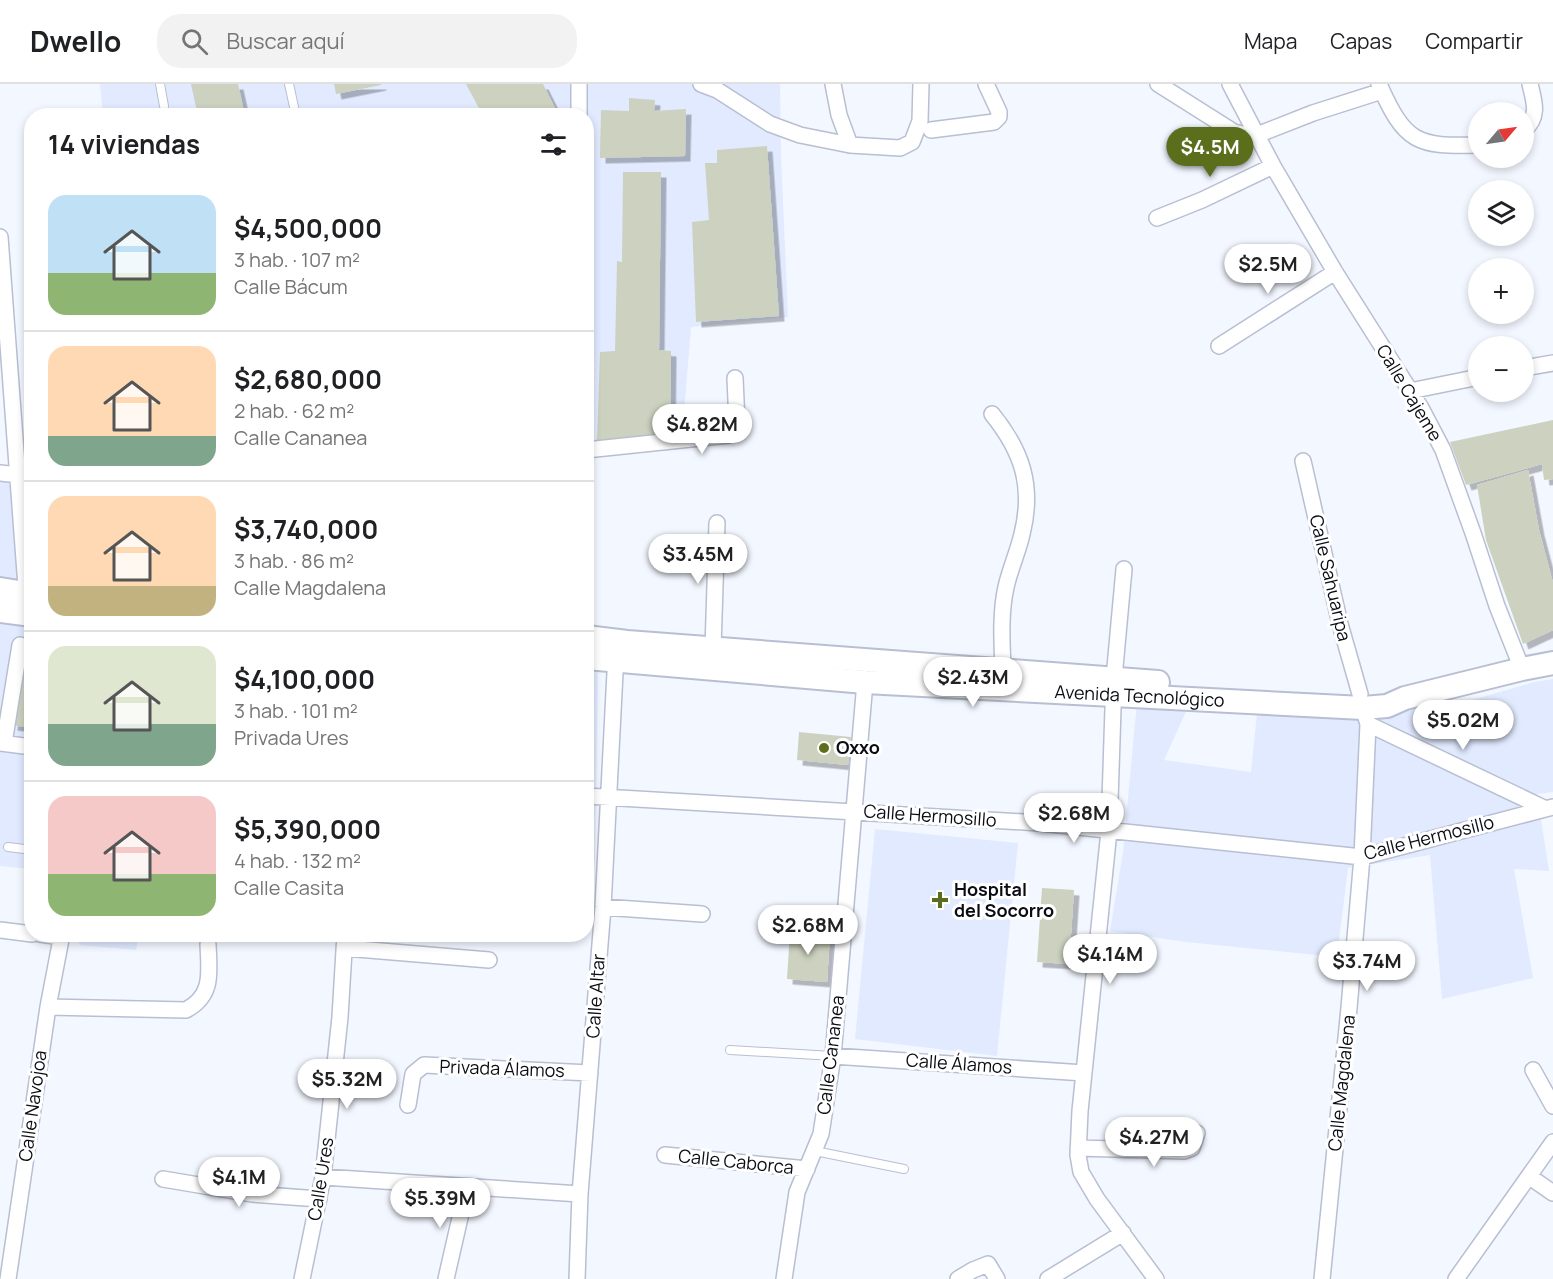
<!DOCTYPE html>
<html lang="es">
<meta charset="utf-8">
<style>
:root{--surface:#fff;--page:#f2f2f2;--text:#202124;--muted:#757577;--line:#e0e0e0;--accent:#5b6e1c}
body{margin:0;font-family:Manrope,sans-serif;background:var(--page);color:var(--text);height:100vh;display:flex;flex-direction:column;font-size:22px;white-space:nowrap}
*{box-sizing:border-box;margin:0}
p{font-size:20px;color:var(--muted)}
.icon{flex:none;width:33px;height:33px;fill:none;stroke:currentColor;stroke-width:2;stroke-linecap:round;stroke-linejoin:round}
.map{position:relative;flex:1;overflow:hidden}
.details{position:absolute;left:24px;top:24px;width:570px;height:834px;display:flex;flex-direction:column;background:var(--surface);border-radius:24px;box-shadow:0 3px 9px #0003}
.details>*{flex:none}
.needle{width:39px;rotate:61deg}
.fabs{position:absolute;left:1468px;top:18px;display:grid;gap:12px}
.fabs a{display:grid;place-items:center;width:66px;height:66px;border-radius:50%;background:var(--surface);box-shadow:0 3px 9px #0003;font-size:30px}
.price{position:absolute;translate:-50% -51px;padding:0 14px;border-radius:21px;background:#fff;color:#222;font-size:20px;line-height:39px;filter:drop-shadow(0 2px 3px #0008)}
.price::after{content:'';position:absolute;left:50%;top:36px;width:18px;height:14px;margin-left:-9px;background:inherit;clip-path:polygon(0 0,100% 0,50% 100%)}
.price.selected{background:var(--accent);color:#fff}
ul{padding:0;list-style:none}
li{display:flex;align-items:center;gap:18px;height:150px;padding:0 24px}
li+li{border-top:2px solid var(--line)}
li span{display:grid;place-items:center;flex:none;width:168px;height:120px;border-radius:18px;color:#555}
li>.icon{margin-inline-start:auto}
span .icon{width:72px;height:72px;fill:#fffc;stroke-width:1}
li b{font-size:26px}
h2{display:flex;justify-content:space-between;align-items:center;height:72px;padding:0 24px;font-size:26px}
header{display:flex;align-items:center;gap:36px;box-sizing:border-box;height:84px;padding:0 30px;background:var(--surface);border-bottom:2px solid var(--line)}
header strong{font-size:28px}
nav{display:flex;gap:33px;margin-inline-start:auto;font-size:21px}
.search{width:420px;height:54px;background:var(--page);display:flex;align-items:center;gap:15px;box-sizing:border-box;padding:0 21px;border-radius:24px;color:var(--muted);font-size:22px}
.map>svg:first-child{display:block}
</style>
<header>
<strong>Dwello</strong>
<div class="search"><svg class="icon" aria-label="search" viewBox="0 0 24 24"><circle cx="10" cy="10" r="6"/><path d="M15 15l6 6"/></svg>Buscar aquí</div>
<nav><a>Mapa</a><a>Capas</a><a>Compartir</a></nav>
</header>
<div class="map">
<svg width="1553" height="1195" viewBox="0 0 1553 1195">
<defs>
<filter id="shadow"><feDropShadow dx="5.5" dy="5.5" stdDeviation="0" flood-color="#0004"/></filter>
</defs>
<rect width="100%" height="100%" fill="#f3f7ff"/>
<!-- built -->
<path fill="#e1eaff" d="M 100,0 L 780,0 L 781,72 L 788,233 L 691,243 L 682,352 L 587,364 L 586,32 L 103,31 Z
M 31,396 L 31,785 L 0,782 L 0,397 Z
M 586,586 L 598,586 L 595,774 L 589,824 L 586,824 Z
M 1553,595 L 1553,708 L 1537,710 L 1549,787 L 1514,785 L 1533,894 L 1442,915 L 1430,771 L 1348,784 L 1337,873 L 1186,858 L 1110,847 L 1123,768 L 1137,618 L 1188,623 L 1164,676 L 1251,688 L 1257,630 L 1350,633 L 1461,619 L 1535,598 Z
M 875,745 L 1018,759 L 997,972 L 855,955 Z
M 80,851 L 80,850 L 139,851 L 136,866 L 79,861 Z"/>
<!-- building -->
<path fill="#ccd2bf" filter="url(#shadow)" d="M 191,0 L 238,0 L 245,32 L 198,32 Z
M 334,0 L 381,0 L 381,1 L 336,10 Z
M 466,0 L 543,0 L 559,32 L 483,32 Z
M 629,14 L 655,16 L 654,27 L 686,25 L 685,72 L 600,74 L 601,26 L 629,27 Z
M 767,62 L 779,232 L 696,238 L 692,138 L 709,136 L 705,79 L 717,79 L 717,66 Z
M 623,88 L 661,88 L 659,266 L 671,267 L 670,352 L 597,358 L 600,268 L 615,267 L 617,177 L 622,178 Z
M 1553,336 L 1553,395 L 1544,396 L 1542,380 L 1466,401 L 1450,358 Z
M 1528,386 L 1539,446 L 1553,499 L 1553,546 L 1523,560 L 1486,456 L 1477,401 Z
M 19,586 L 32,588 L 32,644 L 12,641 Z
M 799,648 L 851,653 L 848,681 L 797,676 Z
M 1042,804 L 1074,806 L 1069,880 L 1037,878 Z
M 790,847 L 830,850 L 827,898 L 787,895 Z"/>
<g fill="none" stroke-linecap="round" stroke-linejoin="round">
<!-- lane casing -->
<g stroke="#b8bfd2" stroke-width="10">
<path id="lane" d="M 160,0 L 164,22
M 289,0 L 296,32
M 8,763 L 32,766
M 730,966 L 833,972
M 815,1067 L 904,1085"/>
</g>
<!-- street casing -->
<g stroke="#b8bfd2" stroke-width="18">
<path id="street" d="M 701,0 L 717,6 L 770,40 L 800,51 L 850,61 L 900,64 L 912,58 L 920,37 L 921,0
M 833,0 L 839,31 L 850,61
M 1158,0 L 1234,48 L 1246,51 L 1257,51 L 1313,29 L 1382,7
M 1230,0 L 1273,82 L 1335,188 L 1421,324 L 1443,366 L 1473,449 L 1497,522 L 1522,585
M 1379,0 C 1405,59 1417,63 1479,61
M 579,32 L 579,0
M 931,46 L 994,38 L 999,33 L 999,28 L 986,0
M 1524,46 C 1540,33 1534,17 1530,0
M 1157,134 L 1202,116 L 1273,82
M 0,153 L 27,516
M 1219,262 L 1335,188
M 1524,284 L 1553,279
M 1410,307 L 1479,293
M 992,330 C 1022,367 1034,402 1022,450 C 1018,468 1010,485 1006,503 C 1000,530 1002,559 1003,586
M 586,366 L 729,351 L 736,346 L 737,339 L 735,294
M 1303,377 L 1340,540 L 1360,610
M 0,389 L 18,391
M 1124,485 L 1114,594 L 1109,747 L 1080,1027 L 1078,1071 L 1081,1088 L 1097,1115 L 1156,1195
M 713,564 L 717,439
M 1368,640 L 1544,724
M 0,659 L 32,663
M 4,659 L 20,561
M 586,712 L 1040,739 L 1362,773 L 1553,723
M 603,823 L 702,830
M 0,846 L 32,850
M 40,850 L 61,853
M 345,864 L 489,876
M 48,923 L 186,926 C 214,911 209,888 208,860
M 833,972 L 1084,989
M 1533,986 L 1553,1022
M 408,1021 L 413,990 L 424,981 L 590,989
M 1078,1064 L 1184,1067 L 1192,1064 L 1197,1049
M 665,1071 L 807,1085
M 323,1093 L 580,1110
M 1530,1093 L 1553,1109
M 163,1095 L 252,1110 L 319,1115
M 8,1195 L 48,923 L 62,850
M 302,1195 L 323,1093 L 340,933 L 345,850
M 446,1195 L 467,1103
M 577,1195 L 580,1110 L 603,823 L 616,569
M 784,1195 L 797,1108 L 821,1050 L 833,972 L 865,598
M 958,1195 L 973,1186 L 988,1180 L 997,1195
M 1048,1195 L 1123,1149
M 1322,1195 L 1349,924 L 1362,773 L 1368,640 L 1363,624
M 1456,1195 L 1553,1058"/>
</g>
<!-- secondary casing -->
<g stroke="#b8bfd2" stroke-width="26">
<g id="secondary">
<path d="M 0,505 L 32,510"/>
<path d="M 0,527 L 32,531"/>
<path d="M 586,553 L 627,558 L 1158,598"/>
<path id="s1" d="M 586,574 L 865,598 L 1363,624 L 1387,622 L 1405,614 L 1522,585 L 1553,579"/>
</g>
</g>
<!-- lane -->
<use href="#lane" stroke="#fff" stroke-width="8"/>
<!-- street -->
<use href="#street" stroke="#fff" stroke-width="15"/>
<!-- secondary -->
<use href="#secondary" stroke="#fff" stroke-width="22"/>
</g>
<!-- markers -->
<g fill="#5b6e1c" stroke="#fff" stroke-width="2">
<circle cx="824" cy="664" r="6"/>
<path d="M937 807h6v6h6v6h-6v6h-6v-6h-6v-6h6z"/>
</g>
<g text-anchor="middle" stroke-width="6" stroke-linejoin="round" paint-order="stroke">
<!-- street labels -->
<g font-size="18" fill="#0a0c13" stroke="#fff">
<text transform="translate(1409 309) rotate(59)" y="6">Calle Cajeme</text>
<text transform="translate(1330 494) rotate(77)" y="6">Calle Sahuaripa</text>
<text dy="6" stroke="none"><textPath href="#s1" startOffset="555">Avenida Tecnológico</textPath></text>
<text transform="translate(930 732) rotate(4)" y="6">Calle Hermosillo</text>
<text transform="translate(1429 754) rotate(-14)" y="6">Calle Hermosillo</text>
<text transform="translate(596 912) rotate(-86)" y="6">Calle Altar</text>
<text transform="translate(831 971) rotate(-83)" y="6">Calle Cananea</text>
<text transform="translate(959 980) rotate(4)" y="6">Calle Álamos</text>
<text transform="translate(502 985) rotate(2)" y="6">Privada Álamos</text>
<text transform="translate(1342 999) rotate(-84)" y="6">Calle Magdalena</text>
<text transform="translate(33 1022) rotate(-82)" y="6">Calle Navojoa</text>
<text transform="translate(736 1078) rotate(6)" y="6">Calle Caborca</text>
<text transform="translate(321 1095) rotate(-81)" y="6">Calle Ures</text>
</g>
<!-- poi labels -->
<g font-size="18" font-weight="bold" fill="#0a0c13" stroke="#fff" text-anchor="start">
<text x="836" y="670">Oxxo</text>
<text x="954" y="812">Hospital<tspan x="954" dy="21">del Socorro</tspan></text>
</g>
</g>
</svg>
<div class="fabs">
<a><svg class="needle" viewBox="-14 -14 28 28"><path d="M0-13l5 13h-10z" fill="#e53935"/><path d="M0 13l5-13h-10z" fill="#757577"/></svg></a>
<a><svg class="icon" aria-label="layers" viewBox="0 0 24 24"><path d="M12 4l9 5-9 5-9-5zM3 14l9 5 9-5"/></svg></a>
<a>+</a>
<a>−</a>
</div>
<b class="price selected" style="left:1210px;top:94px">$4.5M</b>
<b class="price" style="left:1268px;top:211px">$2.5M</b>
<b class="price" style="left:702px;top:371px">$4.82M</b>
<b class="price" style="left:698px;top:501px">$3.45M</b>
<b class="price" style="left:973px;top:624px">$2.43M</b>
<b class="price" style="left:1463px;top:667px">$5.02M</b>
<b class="price" style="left:1074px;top:760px">$2.68M</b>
<b class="price" style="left:808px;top:872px">$2.68M</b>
<b class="price" style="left:1110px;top:901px">$4.14M</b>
<b class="price" style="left:1367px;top:908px">$3.74M</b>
<b class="price" style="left:347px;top:1026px">$5.32M</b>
<b class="price" style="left:1154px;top:1084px">$4.27M</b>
<b class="price" style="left:239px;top:1124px">$4.1M</b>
<b class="price" style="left:440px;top:1145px">$5.39M</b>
<section class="details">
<h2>14 viviendas<svg class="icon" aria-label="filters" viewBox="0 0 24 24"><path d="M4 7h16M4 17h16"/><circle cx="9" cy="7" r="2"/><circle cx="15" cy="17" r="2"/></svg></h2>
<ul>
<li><span style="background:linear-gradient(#bfe0f5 65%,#8fb573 0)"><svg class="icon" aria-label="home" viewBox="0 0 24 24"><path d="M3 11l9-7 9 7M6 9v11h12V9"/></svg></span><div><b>$4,500,000</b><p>3 hab. · 107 m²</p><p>Calle Bácum</p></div></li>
<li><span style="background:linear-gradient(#ffd9b3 75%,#7fa58c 0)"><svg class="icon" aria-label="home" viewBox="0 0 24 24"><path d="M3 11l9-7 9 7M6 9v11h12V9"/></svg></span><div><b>$2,680,000</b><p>2 hab. · 62 m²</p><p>Calle Cananea</p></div></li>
<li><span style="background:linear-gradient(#ffd9b3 75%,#c2b280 0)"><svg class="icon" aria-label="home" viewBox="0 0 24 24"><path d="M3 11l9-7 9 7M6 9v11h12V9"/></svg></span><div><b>$3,740,000</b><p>3 hab. · 86 m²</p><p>Calle Magdalena</p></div></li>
<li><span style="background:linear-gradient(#dfe7d0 65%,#7fa58c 0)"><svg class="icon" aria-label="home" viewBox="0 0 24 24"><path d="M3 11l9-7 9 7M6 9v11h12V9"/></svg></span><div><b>$4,100,000</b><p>3 hab. · 101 m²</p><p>Privada Ures</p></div></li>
<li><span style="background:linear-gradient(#f6c9c9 65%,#8fb573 0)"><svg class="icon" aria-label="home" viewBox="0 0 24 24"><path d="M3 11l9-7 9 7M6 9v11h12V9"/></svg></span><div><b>$5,390,000</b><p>4 hab. · 132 m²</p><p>Calle Casita</p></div></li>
</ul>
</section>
</div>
